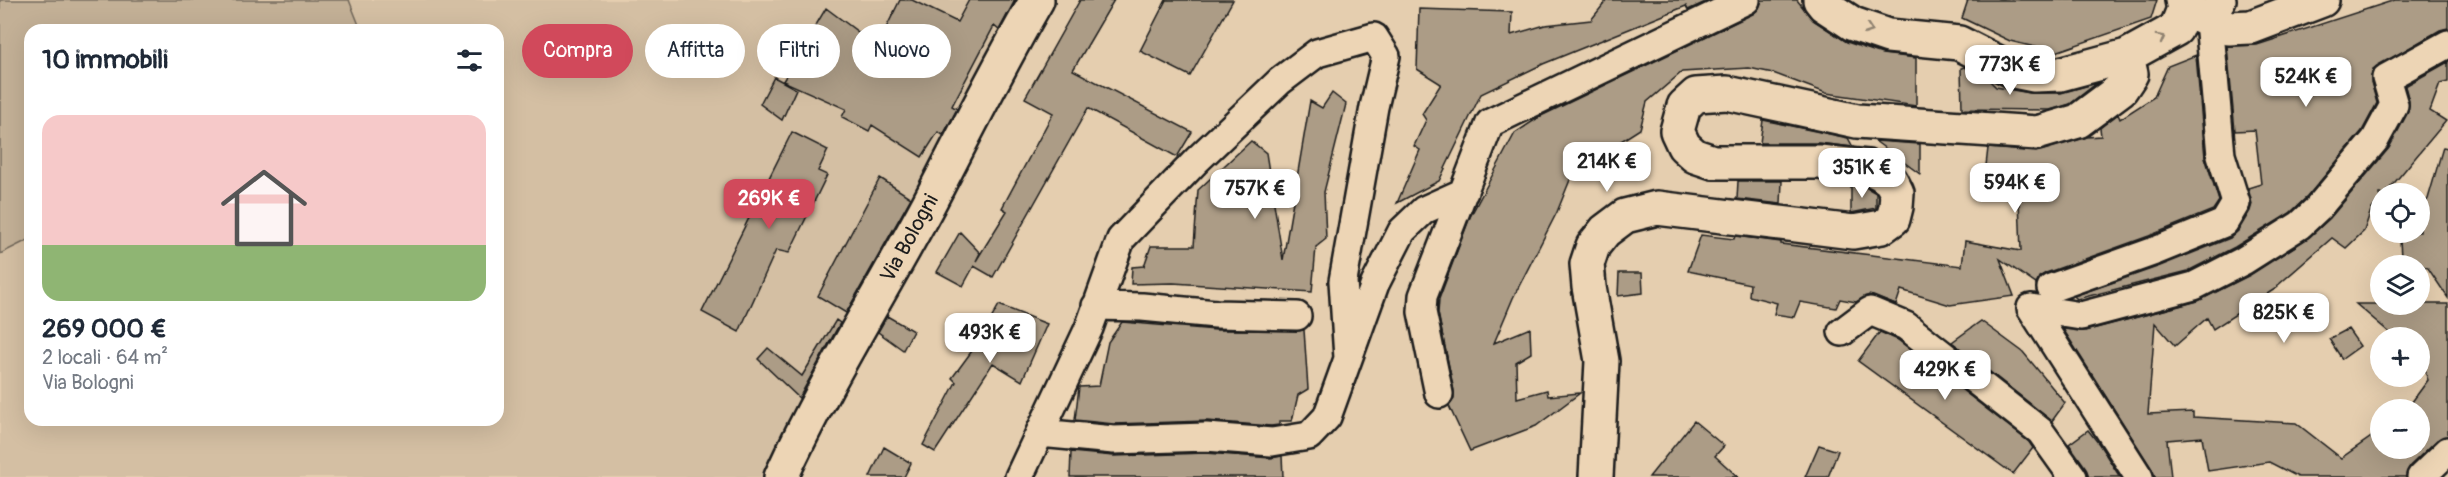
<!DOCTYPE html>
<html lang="it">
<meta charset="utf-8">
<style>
:root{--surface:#fff;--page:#f2f2f3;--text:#1f2937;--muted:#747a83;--line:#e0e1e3;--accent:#d1495b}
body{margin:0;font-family:Pangolin,sans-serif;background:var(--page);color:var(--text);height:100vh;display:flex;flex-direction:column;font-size:22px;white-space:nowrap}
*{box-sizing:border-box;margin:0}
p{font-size:20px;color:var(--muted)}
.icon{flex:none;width:33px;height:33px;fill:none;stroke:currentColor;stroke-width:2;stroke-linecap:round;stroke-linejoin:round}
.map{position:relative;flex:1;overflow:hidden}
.panel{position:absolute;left:24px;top:24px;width:480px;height:402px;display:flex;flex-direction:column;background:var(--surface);border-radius:18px;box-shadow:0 6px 24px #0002}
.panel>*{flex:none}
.banner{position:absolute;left:522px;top:24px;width:570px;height:54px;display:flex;gap:12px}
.controls{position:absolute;left:2370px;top:183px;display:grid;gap:12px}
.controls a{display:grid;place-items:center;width:60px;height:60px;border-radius:50%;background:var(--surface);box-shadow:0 6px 24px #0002;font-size:30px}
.price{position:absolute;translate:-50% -51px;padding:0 14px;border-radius:12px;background:#fff;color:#222;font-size:20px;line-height:39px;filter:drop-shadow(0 2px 3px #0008)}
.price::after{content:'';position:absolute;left:50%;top:36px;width:18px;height:14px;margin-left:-9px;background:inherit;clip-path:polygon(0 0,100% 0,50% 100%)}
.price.selected{background:var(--accent);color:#fff}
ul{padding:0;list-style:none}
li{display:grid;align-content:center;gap:12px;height:318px;padding:0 18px}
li+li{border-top:2px solid var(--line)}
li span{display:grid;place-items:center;height:186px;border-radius:18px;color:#555}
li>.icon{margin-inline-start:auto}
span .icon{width:108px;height:108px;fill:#fffc;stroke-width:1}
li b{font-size:26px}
h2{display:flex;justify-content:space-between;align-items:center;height:72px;padding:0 18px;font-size:26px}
.tag{padding:0 21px;border-radius:27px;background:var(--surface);box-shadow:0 6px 24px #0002;font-size:21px;line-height:54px}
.tag.selected{background:var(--accent);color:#fff}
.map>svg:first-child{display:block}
</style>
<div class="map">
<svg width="2448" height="477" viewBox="0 0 2448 477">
<rect width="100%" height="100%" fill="#e5ceaf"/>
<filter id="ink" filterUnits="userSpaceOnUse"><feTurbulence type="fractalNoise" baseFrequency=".0167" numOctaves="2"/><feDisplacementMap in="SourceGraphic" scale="12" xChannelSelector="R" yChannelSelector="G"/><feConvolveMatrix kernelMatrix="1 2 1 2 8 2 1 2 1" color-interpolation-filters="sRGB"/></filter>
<g filter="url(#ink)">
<!-- built -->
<path fill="#d4bfa3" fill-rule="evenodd" d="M 0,0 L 1023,0 L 771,477 L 0,477 ZM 30,30 L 498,30 L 498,420 L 30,420 Z"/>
<!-- green -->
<path fill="#c3b096" stroke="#706659" stroke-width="1.5" d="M 0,0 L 349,0 L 361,30 L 30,30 L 30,239 L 0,254 Z"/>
<!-- building -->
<path fill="#ac9c86" stroke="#1c1c1c" stroke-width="1.5" d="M 900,0 L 912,0 L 957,22 L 969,0 L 1015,0 L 999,30 L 994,26 L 952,106 L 957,109 L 943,135 L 938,132 L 922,157 L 872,125 L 869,131 L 842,117 L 846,109 L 783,81 L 826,8 L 877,46 Z
M 1080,0 L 1114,0 L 1073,70 L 1192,132 L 1177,157 L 1088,108 L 993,277 L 974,266 L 963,286 L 937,272 L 960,232 L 980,253 L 976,261 L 1007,211 L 1002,208 L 1053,113 L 1025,98 Z
M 1166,0 L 1233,0 L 1190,76 L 1140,51 Z
M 1607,0 L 1710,0 L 1688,10 L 1686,6 L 1543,64 L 1481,94 L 1439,181 L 1397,203 L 1420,150 L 1414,146 L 1426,120 L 1422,114 L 1441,84 L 1417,69 L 1419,9 L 1512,12 L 1511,35 L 1545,25 L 1591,20 Z
M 1762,0 L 1797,0 L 1813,20 L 1847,42 L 1882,54 L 1916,58 L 1916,106 L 1826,93 L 1773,73 L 1749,68 L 1682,72 L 1647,102 L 1640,129 L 1610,148 L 1606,155 L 1576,165 L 1557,212 L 1513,298 L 1494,343 L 1530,328 L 1531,353 L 1516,362 L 1517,398 L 1547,390 L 1548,396 L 1580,393 L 1536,426 L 1470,451 L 1449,406 L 1454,399 L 1454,391 L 1438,313 L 1439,299 L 1470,217 L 1515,133 L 1541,116 L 1753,14 L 1759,8 Z
M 1968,0 L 2157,0 L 2151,19 L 2056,52 L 2010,41 L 1962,18 Z
M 2395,0 L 2448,0 L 2448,28 L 2440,30 L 2373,69 L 2371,82 L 2377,103 L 2362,131 L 2307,197 L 2290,213 L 2235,247 L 2188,271 L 2077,299 L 2074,296 L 2160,266 L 2230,238 L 2238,231 L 2250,211 L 2252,204 L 2248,188 L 2261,184 L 2255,130 L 2235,131 L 2227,46 L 2257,45 Z
M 2196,55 L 2205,157 L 2219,201 L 2213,210 L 2149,236 L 2046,273 L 2039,277 L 2036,284 L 2000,259 L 2014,296 L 1950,305 L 1901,290 L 1896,305 L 1869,295 L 1856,302 L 1840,299 L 1836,308 L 1800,302 L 1794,317 L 1774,314 L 1777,303 L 1749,296 L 1750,284 L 1688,271 L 1701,235 L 1734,239 L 1735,236 L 1781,242 L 1781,244 L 1962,266 L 1965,241 L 2021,251 L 2019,200 L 1983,192 L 1988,148 L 2036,152 L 2087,137 L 2101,136 L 2100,128 L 2118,114 L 2120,119 L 2154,97 L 2168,66 Z
M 2448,62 L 2448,82 L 2440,84 L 2430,111 L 2446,121 L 2385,194 L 2380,194 L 2380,199 L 2371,210 L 2364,231 L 2346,248 L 2332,238 L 2277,286 L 2278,287 L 2213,329 L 2207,318 L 2175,346 L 2155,323 L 2148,414 L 2193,412 L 2193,417 L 2296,423 L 2341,458 L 2380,431 L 2380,448 L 2420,448 L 2420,410 L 2406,410 L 2428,380 L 2420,357 L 2420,338 L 2396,338 L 2356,304 L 2448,304 L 2448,436 L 2437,440 L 2410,466 L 2406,477 L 2298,477 L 2269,462 L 2208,471 L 2202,437 L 2167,440 L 2171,477 L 2155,477 L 2152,469 L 2063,329 L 2085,331 L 2198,301 L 2250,275 L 2308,238 L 2330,218 L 2389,148 L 2408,112 L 2409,101 L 2405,86 Z
M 1965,67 L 1988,79 L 1996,87 L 2030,93 L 2061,93 L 2097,83 L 2070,104 L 2050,110 L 1962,109 L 1961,68 Z
M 774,77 L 796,89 L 782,120 L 760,104 Z
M 1332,93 L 1346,104 L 1324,192 L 1326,239 L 1316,247 L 1312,292 L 1173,283 L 1131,284 L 1132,267 L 1144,266 L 1151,246 L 1194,246 L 1198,190 L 1251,141 L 1266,153 L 1283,260 L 1310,101 L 1322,108 Z
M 1763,120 L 1848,138 L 1853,147 L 1819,143 L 1760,143 Z
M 792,132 L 828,150 L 818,171 L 827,175 L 789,253 L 776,250 L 739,332 L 702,312 Z
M 1875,141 L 1920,144 L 1920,174 Z
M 2443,147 L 2448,148 L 2448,298 L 2428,268 L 2401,257 L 2400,240 L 2405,232 L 2420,232 L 2420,211 L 2428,199 Z
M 880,178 L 911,198 L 846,313 L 818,296 Z
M 1738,181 L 1782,181 L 1781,204 L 1737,199 Z
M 1851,184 L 1862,185 L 1876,193 L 1876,208 L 1851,213 Z
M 1619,273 L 1642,273 L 1643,293 L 1618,296 Z
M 999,305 L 1047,324 L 1022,381 L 993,363 L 935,452 L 923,445 L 956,382 L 952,378 L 977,344 Z
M 887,316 L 913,331 L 903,350 L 878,332 Z
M 836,320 L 840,323 L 799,398 L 758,359 L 768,348 L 802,376 Z
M 1981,321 L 2023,352 L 2065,403 L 2052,421 L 1952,342 Z
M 1122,322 L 1216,330 L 1304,330 L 1308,389 L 1298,395 L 1292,421 L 1279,421 L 1279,425 L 1271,426 L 1207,421 L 1114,424 L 1075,420 L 1079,387 L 1099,386 L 1108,342 Z
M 2348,329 L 2360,346 L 2342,359 L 2329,339 Z
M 1880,332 L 1898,340 L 2029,442 L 2033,448 L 2013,474 L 1858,361 Z
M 1694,421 L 1724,446 L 1715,456 L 1738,477 L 1649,477 Z
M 2088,430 L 2099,444 L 2120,477 L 2088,477 L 2086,468 L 2069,444 Z
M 1819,445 L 1838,451 L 1828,477 L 1805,477 Z
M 884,447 L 911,463 L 904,477 L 870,477 Z
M 1071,452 L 1114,456 L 1206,453 L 1271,458 L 1282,456 L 1283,477 L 1070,477 Z"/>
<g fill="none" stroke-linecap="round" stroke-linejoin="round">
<!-- street casing -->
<g stroke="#1c1c1c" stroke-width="32">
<path id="street" d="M 2051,288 L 2155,251 L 2224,223 L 2236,203 L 2221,155 L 2209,21 L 2222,0
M 1096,306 L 1142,307 L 1216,314 L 1297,316
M 2031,308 L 2081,316 L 2194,286 L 2243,261 L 2300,225 L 2318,208 L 2375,140 L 2394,105 L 2386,78 L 2448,44
M 2031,308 L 2139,477
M 1842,332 L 1870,311 L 1906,326 L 2040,431 L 2073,477
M 1439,394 L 1422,312 L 1423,296 L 1490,123 L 1746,0
M 1040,433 L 1114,440 L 1206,437 L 1272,442 L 1309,436 L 1327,417 L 1375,284 L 1402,231 L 1424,210 L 1464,192
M 1019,477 L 1089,328 L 1121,239 L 1197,160 L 1280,81 L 1317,53 L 1374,37 L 1386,56 L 1374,107 L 1343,281 L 1348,358
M 2421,477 L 2448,451"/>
</g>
<!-- secondary casing -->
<g stroke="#1c1c1c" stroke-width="38">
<path id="secondary" d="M 1820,0 L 1824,5 L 1853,24 L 1888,36 L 1959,43 L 2014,71 L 2034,75 L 2060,74 L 2127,56 L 2176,29 L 2184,9 L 2182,0
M 2184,9 L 2229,28 L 2251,27 L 2322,0
M 781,477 C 824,383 879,296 928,205 C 964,136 998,67 1037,0
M 1596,477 L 1602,361 L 1589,287 L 1587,264 L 1593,246 L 1605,231 L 1625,216 L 1657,208 L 1853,232 L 1882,227 L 1893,219 L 1896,207 L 1897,193 L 1891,181 L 1880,173 L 1867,167 L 1819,162 L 1713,162 L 1695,156 L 1684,146 L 1677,131 L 1684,106 L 1696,95 L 1727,93 L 1857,121 L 2037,133 L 2078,121 L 2121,89 L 2131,74 L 2127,56"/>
</g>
<!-- street -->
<use href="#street" stroke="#edd5b5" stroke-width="27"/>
<!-- secondary -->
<use href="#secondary" stroke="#edd5b5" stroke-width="33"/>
</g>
<!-- one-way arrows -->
<defs><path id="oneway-chevron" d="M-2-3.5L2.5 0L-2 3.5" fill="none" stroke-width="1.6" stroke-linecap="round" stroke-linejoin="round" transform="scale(1.5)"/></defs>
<g stroke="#8f8270">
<use href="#oneway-chevron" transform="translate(1869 30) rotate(19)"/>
<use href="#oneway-chevron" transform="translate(2161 38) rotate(-29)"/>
</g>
</g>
<g text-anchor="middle" stroke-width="4.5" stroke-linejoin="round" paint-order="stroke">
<!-- street labels -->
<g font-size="21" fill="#1c1c1c" stroke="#edd5b5">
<text transform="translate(909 238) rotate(-61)" y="7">Via Bologni</text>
</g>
</g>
</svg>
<div class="controls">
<a><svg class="icon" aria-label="locate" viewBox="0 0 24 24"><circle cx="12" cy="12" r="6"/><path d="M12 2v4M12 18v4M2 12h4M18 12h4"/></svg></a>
<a><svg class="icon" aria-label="layers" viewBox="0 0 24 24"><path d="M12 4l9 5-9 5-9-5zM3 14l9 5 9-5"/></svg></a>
<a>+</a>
<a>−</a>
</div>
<b class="price" style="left:2010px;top:96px">773K €</b>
<b class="price" style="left:2306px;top:108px">524K €</b>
<b class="price" style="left:1607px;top:193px">214K €</b>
<b class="price" style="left:1862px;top:199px">351K €</b>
<b class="price" style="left:2015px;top:214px">594K €</b>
<b class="price" style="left:1255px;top:220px">757K €</b>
<b class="price selected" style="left:769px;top:230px">269K €</b>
<b class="price" style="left:2284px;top:344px">825K €</b>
<b class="price" style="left:990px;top:364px">493K €</b>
<b class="price" style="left:1945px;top:401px">429K €</b>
<div class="banner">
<a class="tag selected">Compra</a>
<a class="tag">Affitta</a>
<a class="tag">Filtri</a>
<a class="tag">Nuovo</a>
</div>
<section class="panel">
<h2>10 immobili<svg class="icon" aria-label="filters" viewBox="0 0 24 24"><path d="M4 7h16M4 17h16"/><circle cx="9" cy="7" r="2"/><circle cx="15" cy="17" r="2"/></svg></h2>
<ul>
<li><span style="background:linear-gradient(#f6c9c9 70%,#8fb573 0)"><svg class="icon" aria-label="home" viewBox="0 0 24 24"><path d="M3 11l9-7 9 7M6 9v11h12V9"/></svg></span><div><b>269 000 €</b><p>2 locali · 64 m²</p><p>Via Bologni</p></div></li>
</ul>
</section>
</div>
